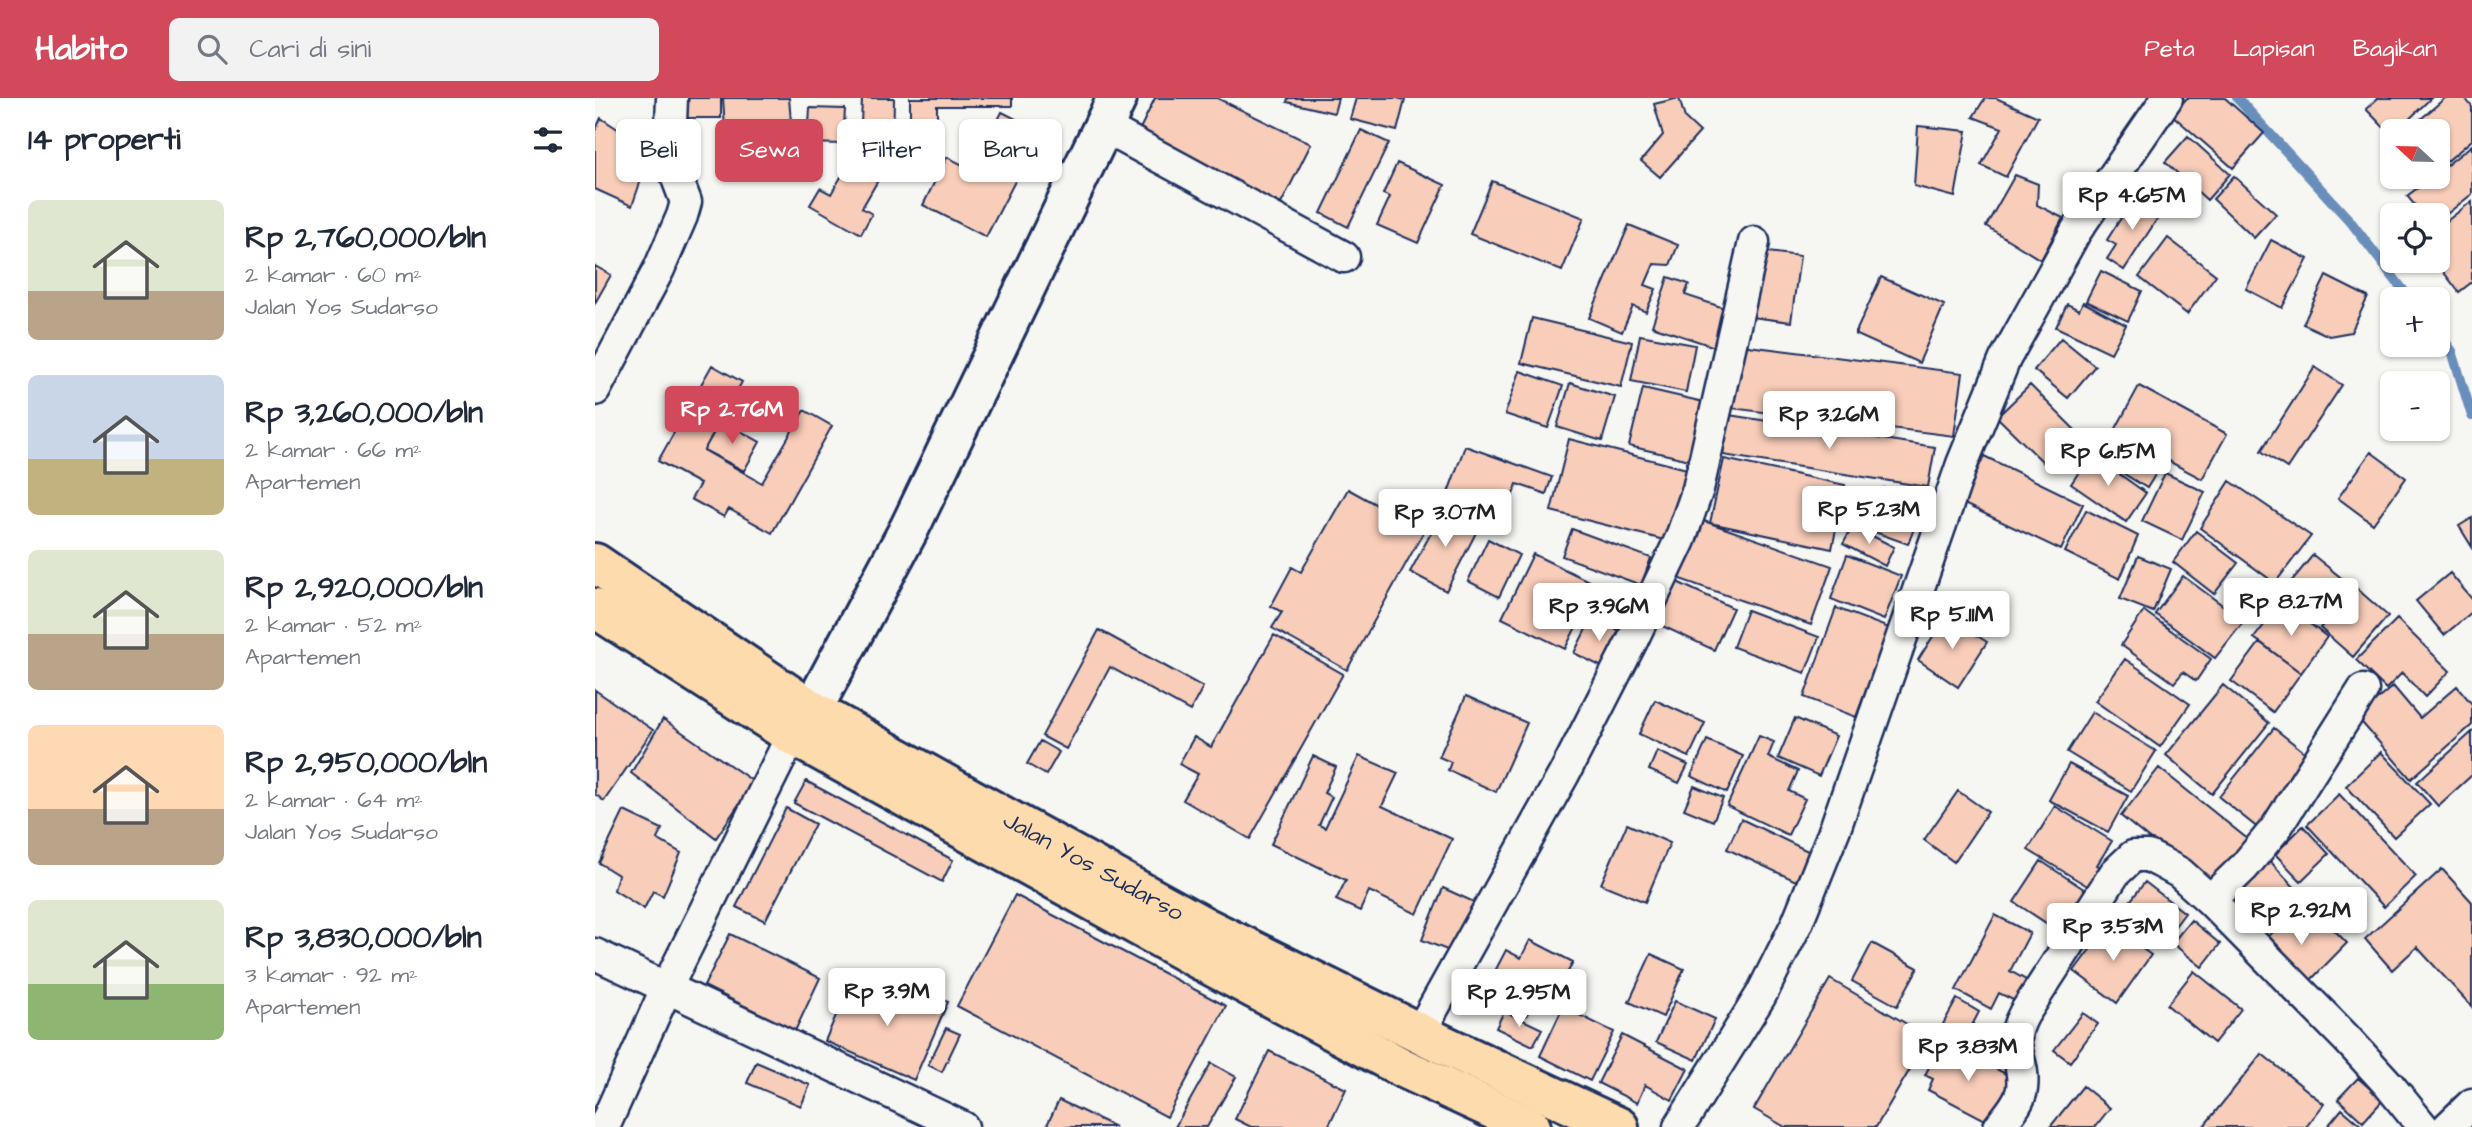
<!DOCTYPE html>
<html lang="id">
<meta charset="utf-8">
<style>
:root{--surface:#fff;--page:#f2f2f3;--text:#1f2937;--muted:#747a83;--accent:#d1495b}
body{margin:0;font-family:"Architects Daughter",sans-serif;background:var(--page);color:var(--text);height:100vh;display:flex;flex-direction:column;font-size:26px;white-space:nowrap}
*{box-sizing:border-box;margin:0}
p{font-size:23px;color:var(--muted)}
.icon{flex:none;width:38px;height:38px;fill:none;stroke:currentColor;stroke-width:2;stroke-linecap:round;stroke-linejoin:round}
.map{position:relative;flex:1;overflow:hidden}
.details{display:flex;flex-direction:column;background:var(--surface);width:595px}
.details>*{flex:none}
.banner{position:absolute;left:21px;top:21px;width:665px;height:63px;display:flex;gap:14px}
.needle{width:46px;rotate:292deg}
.fabs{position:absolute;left:1785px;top:21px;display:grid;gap:14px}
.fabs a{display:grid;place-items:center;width:70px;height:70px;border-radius:10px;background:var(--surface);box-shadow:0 2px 5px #0004;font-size:35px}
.price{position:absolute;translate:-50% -60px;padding:0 16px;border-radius:7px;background:#fff;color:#222;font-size:23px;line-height:46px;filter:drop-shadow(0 2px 4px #0008)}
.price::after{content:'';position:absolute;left:50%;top:42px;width:21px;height:16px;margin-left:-10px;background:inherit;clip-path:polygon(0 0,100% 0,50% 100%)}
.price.current{background:var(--accent);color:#fff}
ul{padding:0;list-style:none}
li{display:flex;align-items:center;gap:21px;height:175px;padding:0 28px}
li span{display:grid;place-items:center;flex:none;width:196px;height:140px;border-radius:10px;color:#555}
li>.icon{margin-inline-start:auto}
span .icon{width:84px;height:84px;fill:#fffc;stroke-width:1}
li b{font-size:30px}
h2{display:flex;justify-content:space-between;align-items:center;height:84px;padding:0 28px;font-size:30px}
.chip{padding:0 24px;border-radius:10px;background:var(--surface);box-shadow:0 2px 5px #0004;font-size:24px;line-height:63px}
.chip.current{background:var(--accent);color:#fff}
header{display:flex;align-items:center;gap:42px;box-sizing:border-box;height:98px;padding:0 35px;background:var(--accent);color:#fff}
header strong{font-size:33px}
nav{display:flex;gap:38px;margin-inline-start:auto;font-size:24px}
.search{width:490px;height:63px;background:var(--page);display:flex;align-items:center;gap:18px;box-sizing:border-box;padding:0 24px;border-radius:10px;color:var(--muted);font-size:26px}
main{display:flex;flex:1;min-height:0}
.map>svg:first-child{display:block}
</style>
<header>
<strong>Habito</strong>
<div class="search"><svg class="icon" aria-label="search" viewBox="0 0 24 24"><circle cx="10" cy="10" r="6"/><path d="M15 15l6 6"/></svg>Cari di sini</div>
<nav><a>Peta</a><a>Lapisan</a><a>Bagikan</a></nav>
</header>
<main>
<section class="details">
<h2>14 properti<svg class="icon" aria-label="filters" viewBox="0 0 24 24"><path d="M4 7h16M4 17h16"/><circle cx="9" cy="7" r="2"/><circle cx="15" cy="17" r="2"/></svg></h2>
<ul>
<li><span style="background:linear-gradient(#dfe7d0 65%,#b9a48a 0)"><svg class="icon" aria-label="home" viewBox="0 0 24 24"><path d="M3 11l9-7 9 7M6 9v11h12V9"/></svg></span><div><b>Rp 2,760,000/bln</b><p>2 kamar · 60 m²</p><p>Jalan Yos Sudarso</p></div></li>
<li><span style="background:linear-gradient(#c9d6e8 60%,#c2b280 0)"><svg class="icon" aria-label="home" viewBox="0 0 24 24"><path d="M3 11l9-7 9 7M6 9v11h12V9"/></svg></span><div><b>Rp 3,260,000/bln</b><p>2 kamar · 66 m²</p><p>Apartemen</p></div></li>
<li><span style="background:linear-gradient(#dfe7d0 60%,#b9a48a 0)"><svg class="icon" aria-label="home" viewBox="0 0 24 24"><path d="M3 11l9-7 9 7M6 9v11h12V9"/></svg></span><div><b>Rp 2,920,000/bln</b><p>2 kamar · 52 m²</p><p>Apartemen</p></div></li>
<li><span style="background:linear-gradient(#ffd9b3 60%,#b9a48a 0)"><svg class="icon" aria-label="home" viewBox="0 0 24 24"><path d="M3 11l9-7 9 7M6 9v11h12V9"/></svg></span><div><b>Rp 2,950,000/bln</b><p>2 kamar · 64 m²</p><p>Jalan Yos Sudarso</p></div></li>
<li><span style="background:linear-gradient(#dfe7d0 60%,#8fb573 0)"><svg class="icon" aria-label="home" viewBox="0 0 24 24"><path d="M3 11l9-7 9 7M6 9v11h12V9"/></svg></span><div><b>Rp 3,830,000/bln</b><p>3 kamar · 92 m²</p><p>Apartemen</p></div></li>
</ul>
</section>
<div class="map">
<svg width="1877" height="1029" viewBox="0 0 1877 1029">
<rect width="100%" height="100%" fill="#f6f6f2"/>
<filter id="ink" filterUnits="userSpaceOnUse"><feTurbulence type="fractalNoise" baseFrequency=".0143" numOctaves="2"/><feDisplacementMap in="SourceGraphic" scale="14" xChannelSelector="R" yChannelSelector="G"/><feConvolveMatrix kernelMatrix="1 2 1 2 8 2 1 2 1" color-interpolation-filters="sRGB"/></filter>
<g filter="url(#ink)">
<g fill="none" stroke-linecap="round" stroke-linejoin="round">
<!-- stream -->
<path stroke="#6b8ebc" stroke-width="10" d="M 1642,0 L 1755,123 L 1815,201
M 1843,235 L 1857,253 L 1877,318"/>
</g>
<!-- building -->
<path fill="#f8cdb9" stroke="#1b2f5e" stroke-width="2" d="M 92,0 L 126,0 L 126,20 L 92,20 Z
M 128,0 L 194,0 L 198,48 L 153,52 L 152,29 L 130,31 Z
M 267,0 L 299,0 L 298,55 L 265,54 Z
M 315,0 L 417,0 L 417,8 L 342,8 L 342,46 L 315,46 Z
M 560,0 L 622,0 L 716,46 L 686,106 L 543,35 Z
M 693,0 L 743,0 L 739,15 L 692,4 Z
M 761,0 L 802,0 L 810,2 L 802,33 L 755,21 Z
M 1084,0 L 1090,20 L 1105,34 L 1065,79 L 1046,63 L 1068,37 L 1059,6 Z
M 1390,0 L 1401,0 L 1443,19 L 1411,79 L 1386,67 L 1407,30 L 1378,19 Z
M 1592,0 L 1630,0 L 1669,35 L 1638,70 L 1577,17 Z
M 1783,0 L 1836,0 L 1802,33 L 1797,33 L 1797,38 L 1771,11 Z
M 1850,0 L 1870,0 L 1877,9 L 1877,42 L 1843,71 L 1843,33 L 1812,33 Z
M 215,10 L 250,11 L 248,46 L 213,45 Z
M 407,14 L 445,33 L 437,49 L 447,54 L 440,67 L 431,62 L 391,139 L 328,107 L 352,59 L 378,72 Z
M 6,20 L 56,53 L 37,108 L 0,91 L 0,33 Z
M 1323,28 L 1372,33 L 1360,99 L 1319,88 Z
M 766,32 L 794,45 L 753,129 L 726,115 Z
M 1593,38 L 1635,76 L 1612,102 L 1570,64 Z
M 1877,47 L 1877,96 L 1843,123 L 1843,117 L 1828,117 L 1812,98 L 1837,79 L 1843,79 L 1843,74 Z
M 802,65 L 850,87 L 823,145 L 782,127 L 795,99 L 788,96 Z
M 253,67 L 282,84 L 267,110 L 277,116 L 266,136 L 215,107 L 225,90 L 236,96 Z
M 1420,77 L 1443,86 L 1442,107 L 1468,120 L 1446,162 L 1391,128 Z
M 1639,78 L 1681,116 L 1659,140 L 1618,101 Z
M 897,83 L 989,120 L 967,173 L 875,136 Z
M 1540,98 L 1566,115 L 1529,172 L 1512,161 L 1521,147 L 1512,142 Z
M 1877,103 L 1877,184 L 1864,194 L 1840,163 L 1843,163 L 1843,130 Z
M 1034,127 L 1083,147 L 1075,167 L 1059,166 L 1050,187 L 1061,191 L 1051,214 L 1038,208 L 1027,234 L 994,220 Z
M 1573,140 L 1621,177 L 1592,216 L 1544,179 Z
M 1676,142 L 1713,161 L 1687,210 L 1651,191 Z
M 1165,153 L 1205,158 L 1196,224 L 1156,219 Z
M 0,168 L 16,177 L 0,205 Z
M 1506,173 L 1547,193 L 1533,223 L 1491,203 Z
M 1731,178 L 1773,199 L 1756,234 L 1734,238 L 1708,226 Z
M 1073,179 L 1094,186 L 1090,197 L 1132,211 L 1120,249 L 1057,228 Z
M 1286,179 L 1349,207 L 1324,265 L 1260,236 Z
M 1488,204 L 1531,227 L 1516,255 L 1461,229 L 1472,206 L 1484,212 Z
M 937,220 L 1037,244 L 1026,289 L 926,265 Z
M 1045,237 L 1100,247 L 1091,294 L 1036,283 Z
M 1466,240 L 1500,268 L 1473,300 L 1439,272 Z
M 1145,247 L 1368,275 L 1359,338 L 1136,310 Z
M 117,267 L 147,284 L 109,352 L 167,385 L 209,312 L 237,328 L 177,435 L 134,411 L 129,419 L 96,401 L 105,386 L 63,363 Z
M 1720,269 L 1747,287 L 1692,370 L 1666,353 Z
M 925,273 L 968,288 L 953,330 L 910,316 Z
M 975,285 L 1020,299 L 1007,343 L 962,329 Z
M 1435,287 L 1483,335 L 1451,367 L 1402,319 Z
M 1544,288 L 1632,336 L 1607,381 L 1519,334 Z
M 1048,290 L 1113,305 L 1099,363 L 1034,348 Z
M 1134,317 L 1340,349 L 1333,389 L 1128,357 Z
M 126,322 L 165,344 L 149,373 L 109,352 Z
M 974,341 L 1092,371 L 1073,443 L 956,413 Z
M 1521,346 L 1563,372 L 1552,390 L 1510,364 Z
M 870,348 L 957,379 L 951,396 L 922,386 L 908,423 L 850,403 Z
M 1776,354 L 1811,380 L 1778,426 L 1743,400 Z
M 1496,356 L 1551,395 L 1531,424 L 1476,386 Z
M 1389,358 L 1488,406 L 1466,452 L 1367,405 Z
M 1129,361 L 1250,387 L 1237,451 L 1115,425 Z
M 1570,375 L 1610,394 L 1587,442 L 1547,423 Z
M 1635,383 L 1716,438 L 1680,485 L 1605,430 Z
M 1289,390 L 1329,405 L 1313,446 L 1274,432 Z
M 753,391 L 829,433 L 752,572 L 677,530 L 687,514 L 676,508 L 697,469 L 706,474 Z
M 850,409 L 885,427 L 851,493 L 815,474 Z
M 1491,412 L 1543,438 L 1525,481 L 1470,454 Z
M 1877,420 L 1877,449 L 1864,428 Z
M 1106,422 L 1237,468 L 1216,527 L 1085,481 Z
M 1258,428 L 1299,449 L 1290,468 L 1248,446 Z
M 977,431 L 1056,460 L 1046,487 L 967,458 Z
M 1601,433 L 1643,465 L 1619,496 L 1578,464 Z
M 893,441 L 924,457 L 904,499 L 873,483 Z
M 938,456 L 1002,487 L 970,551 L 907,520 Z
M 1252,457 L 1306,478 L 1289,522 L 1236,501 Z
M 1718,457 L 1755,487 L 1723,526 L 1686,496 Z
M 1543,458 L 1576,471 L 1558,514 L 1525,501 Z
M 1855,475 L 1877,501 L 1877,514 L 1849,537 L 1821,503 Z
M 1588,478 L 1649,523 L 1620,560 L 1560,516 Z
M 1082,484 L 1138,510 L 1119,552 L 1063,526 Z
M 1760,489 L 1793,518 L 1758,559 L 1725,530 Z
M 1687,504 L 1732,539 L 1706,575 L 1659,540 Z
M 1241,510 L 1294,530 L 1261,619 L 1209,599 Z
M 1152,512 L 1224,539 L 1210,575 L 1138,549 Z
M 1549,513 L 1616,561 L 1601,583 L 1588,574 L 1579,585 L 1526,547 Z
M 1351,518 L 1392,544 L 1363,589 L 1323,562 Z
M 997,519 L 1029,535 L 1011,571 L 979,555 Z
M 1802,521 L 1855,573 L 1830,599 L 1807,575 L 1791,591 L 1761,562 Z
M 504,532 L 608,589 L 595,613 L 515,569 L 471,651 L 447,638 Z
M 679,537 L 748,576 L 655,741 L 588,702 L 603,676 L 584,666 L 599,639 L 616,649 Z
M 1665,544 L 1706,575 L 1678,614 L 1636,583 Z
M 1530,561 L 1595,606 L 1565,649 L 1500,603 Z
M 1628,587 L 1674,625 L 1617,696 L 1571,657 Z
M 1798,588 L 1825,620 L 1862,588 L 1877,606 L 1877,627 L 1816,681 L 1762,619 Z
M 0,592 L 58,632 L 9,703 L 0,696 Z
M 871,598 L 932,625 L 901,694 L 853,672 L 856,664 L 844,659 Z
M 1060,602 L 1110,625 L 1094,659 L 1044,636 Z
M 1497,614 L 1561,653 L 1536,693 L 1472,654 Z
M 1200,620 L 1241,638 L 1224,678 L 1183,660 Z
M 68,621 L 159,684 L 121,740 L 36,675 Z
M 1679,630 L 1718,661 L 1664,731 L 1624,699 Z
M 1877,634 L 1877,677 L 1843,708 L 1822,684 Z
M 1164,638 L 1179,644 L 1173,659 L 1203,673 L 1194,693 L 1210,701 L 1193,737 L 1132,708 Z
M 1112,642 L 1148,658 L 1132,695 L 1096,678 Z
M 445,643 L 464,654 L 451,677 L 432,666 Z
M 1062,653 L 1093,667 L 1084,685 L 1054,672 Z
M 1786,654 L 1835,706 L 1799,739 L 1751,688 Z
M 718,658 L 741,669 L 729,695 L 737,699 L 724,727 L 730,730 L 764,658 L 803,675 L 787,708 L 857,741 L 822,816 L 774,793 L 765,813 L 741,802 L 751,782 L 676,746 Z
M 1474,666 L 1533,698 L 1513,734 L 1454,702 Z
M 1564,670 L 1655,743 L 1617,792 L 1526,718 Z
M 211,683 L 358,762 L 347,784 L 199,705 Z
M 1099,688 L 1128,700 L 1118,723 L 1089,711 Z
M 1363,693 L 1393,714 L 1359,764 L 1329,742 Z
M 1744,696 L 1821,778 L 1789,809 L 1712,727 Z
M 1460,708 L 1517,743 L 1502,767 L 1516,776 L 1504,795 L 1433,752 Z
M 191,710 L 220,726 L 170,823 L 141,809 Z
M 29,713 L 67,731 L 62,741 L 86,755 L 68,798 L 58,793 L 49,811 L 19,792 L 23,777 L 4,765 Z
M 1146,721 L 1215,754 L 1201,783 L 1132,751 Z
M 1032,726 L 1075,745 L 1050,804 L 1006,786 Z
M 1708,728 L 1734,756 L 1706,783 L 1680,756 Z
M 1446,763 L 1501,799 L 1474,840 L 1419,804 Z
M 1675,763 L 1701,791 L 1658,831 L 1632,804 Z
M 1847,771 L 1877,804 L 1877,909 L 1822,849 L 1797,872 L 1770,841 Z
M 1550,784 L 1590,815 L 1563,850 L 1523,819 Z
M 848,790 L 879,804 L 857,854 L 827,842 Z
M 420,797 L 631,908 L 572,1019 L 362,908 Z
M 1710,802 L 1752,845 L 1703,895 L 1660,852 Z
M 1400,817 L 1435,835 L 1415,873 L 1431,882 L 1420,903 L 1404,895 L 1396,911 L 1361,892 Z
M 1596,822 L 1625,846 L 1607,869 L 1577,845 Z
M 1514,826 L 1556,857 L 1522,905 L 1479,873 Z
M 135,836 L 225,880 L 200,933 L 109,888 Z
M 935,842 L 978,864 L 954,911 L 939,903 L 931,918 L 888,896 L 911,852 L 926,860 Z
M 1277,845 L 1323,870 L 1302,908 L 1257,883 Z
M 1056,856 L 1089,871 L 1068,919 L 1034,904 Z
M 1599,873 L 1646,911 L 1619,945 L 1572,907 Z
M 1235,881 L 1334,939 L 1281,1029 L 1190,1029 L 1159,1011 Z
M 255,885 L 310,909 L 319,889 L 353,904 L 319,982 L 230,943 Z
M 1362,901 L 1384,914 L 1371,939 L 1348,926 Z
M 1080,903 L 1120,921 L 1101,962 L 1061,944 Z
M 968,909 L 1019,934 L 995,983 L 945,958 Z
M 909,913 L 947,931 L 938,948 L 901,930 Z
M 1488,915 L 1503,926 L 1475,964 L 1459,952 Z
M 351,930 L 365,936 L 347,974 L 333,967 Z
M 1027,937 L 1093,971 L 1077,1002 L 1050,987 L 1042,1005 L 1003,985 Z
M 1360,950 L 1417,979 L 1394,1024 L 1333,992 L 1338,981 L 1330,977 L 1341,955 L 1354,962 Z
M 674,953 L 751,991 L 733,1029 L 656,1029 L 640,1021 Z
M 1667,956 L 1729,1006 L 1711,1029 L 1608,1029 Z
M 161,964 L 215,987 L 206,1008 L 152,985 Z
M 616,965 L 641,979 L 612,1029 L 580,1029 Z
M 1763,980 L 1788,1002 L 1768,1024 L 1743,1001 Z
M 1488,988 L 1515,1010 L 1500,1029 L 1455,1029 Z
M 464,1002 L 520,1029 L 451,1029 Z
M 1747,1011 L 1768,1029 L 1732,1029 Z"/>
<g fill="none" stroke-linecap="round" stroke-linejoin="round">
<!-- minor casing -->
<g stroke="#1b2f5e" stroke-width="35">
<path id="minor" d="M 509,29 L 749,159
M 0,292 L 64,171 L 87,118 L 91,104 L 77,67 L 75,51 L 77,0
M 1615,802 L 1649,769 L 1681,730 L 1768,592
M 0,856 L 368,1029
M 825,934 L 969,676 L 1037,543 L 1085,442 L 1103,391 L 1159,144
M 9,1029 L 71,891 L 197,637
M 1084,1029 L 1166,897 L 1202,825 L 1241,728 L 1367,366 L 1410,261 L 1481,133 L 1572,0
M 1404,1029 C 1412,1018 1425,1005 1427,991 C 1431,958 1410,951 1429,916 L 1520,775 L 1538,758 L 1553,758 L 1565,764 L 1585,775 L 1615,802 L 1752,941 L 1794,987 L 1828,1029
M 1853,1029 L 1877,1006"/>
</g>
<!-- secondary casing -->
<g stroke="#1b2f5e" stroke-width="44">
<path id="secondary" d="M 217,612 L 314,431 L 522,0"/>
</g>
<!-- trunk casing -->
<g stroke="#1b2f5e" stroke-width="44">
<g id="trunk">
<path id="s1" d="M 0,465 L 217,612 L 406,717 L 610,829 L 847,946 L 1024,1029"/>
<path d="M 0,510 L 197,637 L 594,856 L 808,970 L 936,1029"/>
</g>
</g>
<!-- minor -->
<use href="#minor" stroke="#f6f6f2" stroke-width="30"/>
<!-- secondary -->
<use href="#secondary" stroke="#f6f6f2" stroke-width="38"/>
<!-- trunk -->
<use href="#trunk" stroke="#fedbac" stroke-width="38"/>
</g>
</g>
<g text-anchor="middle" stroke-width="5" stroke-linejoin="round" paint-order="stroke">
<!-- street labels -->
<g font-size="24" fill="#1b2f5e" stroke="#f6f6f2">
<text dy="8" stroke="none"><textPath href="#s1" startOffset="584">Jalan Yos Sudarso</textPath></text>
</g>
</g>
</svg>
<div class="fabs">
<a><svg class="needle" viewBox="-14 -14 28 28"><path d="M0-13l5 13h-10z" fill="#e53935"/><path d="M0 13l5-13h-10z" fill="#747a83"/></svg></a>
<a><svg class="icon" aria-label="locate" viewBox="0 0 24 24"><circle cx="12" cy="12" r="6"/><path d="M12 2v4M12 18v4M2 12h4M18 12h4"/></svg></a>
<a>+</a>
<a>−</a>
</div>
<b class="price" style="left:1537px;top:134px">Rp 4.65M</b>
<b class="price current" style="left:137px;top:348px">Rp 2.76M</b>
<b class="price" style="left:1234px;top:353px">Rp 3.26M</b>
<b class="price" style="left:1513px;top:390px">Rp 6.15M</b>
<b class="price" style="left:1274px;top:448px">Rp 5.23M</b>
<b class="price" style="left:850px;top:451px">Rp 3.07M</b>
<b class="price" style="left:1696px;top:540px">Rp 8.27M</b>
<b class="price" style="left:1004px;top:545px">Rp 3.96M</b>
<b class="price" style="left:1357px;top:553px">Rp 5.11M</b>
<b class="price" style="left:1706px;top:849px">Rp 2.92M</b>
<b class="price" style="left:1518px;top:865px">Rp 3.53M</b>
<b class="price" style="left:292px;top:930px">Rp 3.9M</b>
<b class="price" style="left:924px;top:931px">Rp 2.95M</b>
<b class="price" style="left:1373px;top:985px">Rp 3.83M</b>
<div class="banner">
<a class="chip">Beli</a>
<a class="chip current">Sewa</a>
<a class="chip">Filter</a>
<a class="chip">Baru</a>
</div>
</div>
</main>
